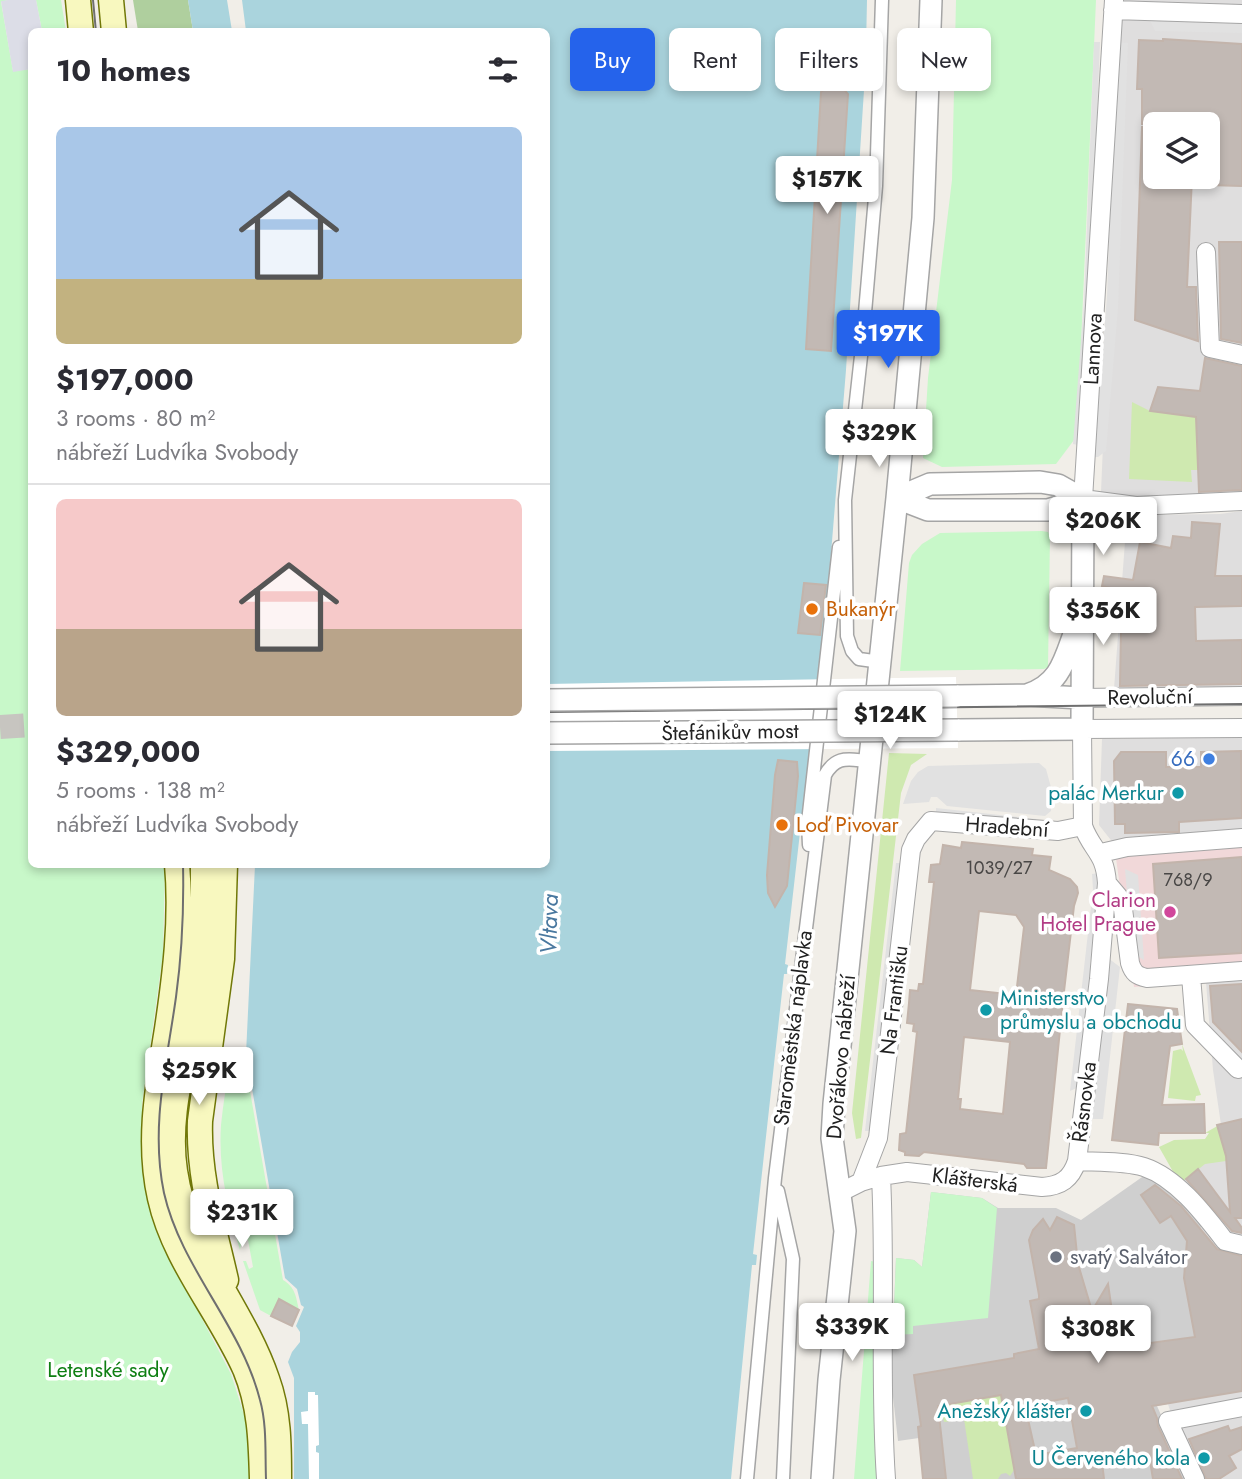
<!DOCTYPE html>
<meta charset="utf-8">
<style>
:root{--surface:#fff;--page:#f7f7f7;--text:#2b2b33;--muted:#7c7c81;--line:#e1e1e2;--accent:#2563eb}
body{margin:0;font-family:Jost,sans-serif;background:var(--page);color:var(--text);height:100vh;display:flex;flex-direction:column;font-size:26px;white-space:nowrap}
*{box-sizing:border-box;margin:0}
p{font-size:23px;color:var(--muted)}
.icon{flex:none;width:38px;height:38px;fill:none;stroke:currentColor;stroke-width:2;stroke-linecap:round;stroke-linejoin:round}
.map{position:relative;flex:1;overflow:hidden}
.side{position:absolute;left:28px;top:28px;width:522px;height:840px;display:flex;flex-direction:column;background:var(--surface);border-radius:10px;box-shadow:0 4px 10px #0003}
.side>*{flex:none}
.top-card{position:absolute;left:570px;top:28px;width:565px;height:63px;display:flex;gap:14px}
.controls{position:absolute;left:1143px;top:112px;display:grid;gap:14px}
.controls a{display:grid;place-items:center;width:77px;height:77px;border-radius:10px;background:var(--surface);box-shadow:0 4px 10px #0003;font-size:35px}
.price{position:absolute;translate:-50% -60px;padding:0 16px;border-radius:7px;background:#fff;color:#222;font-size:23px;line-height:46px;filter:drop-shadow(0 2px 4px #0008)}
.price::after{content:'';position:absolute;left:50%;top:42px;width:21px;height:16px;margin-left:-10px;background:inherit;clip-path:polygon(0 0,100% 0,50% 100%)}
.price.active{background:var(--accent);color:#fff}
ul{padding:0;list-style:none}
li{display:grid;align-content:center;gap:14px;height:371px;padding:0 28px}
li+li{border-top:2px solid var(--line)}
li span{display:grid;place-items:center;height:217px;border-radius:10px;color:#555}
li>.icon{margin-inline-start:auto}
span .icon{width:126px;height:126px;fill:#fffc;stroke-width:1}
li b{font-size:30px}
h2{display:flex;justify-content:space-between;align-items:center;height:84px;padding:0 28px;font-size:30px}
.pill{padding:0 24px;border-radius:10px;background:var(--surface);box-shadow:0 4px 10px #0003;font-size:24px;line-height:63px}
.pill.active{background:var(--accent);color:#fff}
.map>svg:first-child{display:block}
</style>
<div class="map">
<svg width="1242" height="1479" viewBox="0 0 1242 1479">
<rect width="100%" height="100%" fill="#f1eee8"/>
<!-- residential -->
<path fill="#dfdede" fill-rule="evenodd" d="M 1122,0 L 1242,0 L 1242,495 L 1138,500 L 1101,492 ZM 1155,124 L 1208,124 L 1208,177 L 1155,177 Z
M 1242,511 L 1242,687 L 1114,689 L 1127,515 L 1220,514 Z
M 1242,737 L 1242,831 L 1114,844 L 1099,825 L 1102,739 Z
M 1242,980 L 1242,1479 L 1200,1479 L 1178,1436 L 1168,1404 L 1161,1355 L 1150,1343 L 1195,1336 L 1184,1287 L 1185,1269 L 1188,1238 L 1205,1225 L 1180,1184 L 1205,1163 L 1226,1159 L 1213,1070 L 1206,982 Z"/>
<!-- commercial -->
<path fill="#f1d8d9" d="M 1242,831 L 1242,980 L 1134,987 L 1114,844 Z"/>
<!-- religious -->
<path fill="#cfcfcf" d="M 1145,1175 L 1160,1181 L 1208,1222 L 1188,1238 L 1184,1280 L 1195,1337 L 1150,1343 L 1161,1354 L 1168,1404 L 1157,1406 L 1190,1479 L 923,1479 L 919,1438 L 898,1441 L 891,1379 L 896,1258 L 914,1260 L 922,1267 L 931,1192 L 982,1198 L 998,1208 L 1056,1208 L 1081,1220 Z"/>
<!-- grass -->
<path fill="#cfe9b0" d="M 1132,402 L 1150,411 L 1197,417 L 1198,470 L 1191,470 L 1192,482 L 1129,479 Z
M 889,753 L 927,754 L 911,765 L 901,793 L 861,1138 L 856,1139 L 852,1113 Z
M 1182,1044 L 1201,1095 L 1196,1096 L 1195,1101 L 1168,1098 L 1173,1051 L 1181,1049 L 1183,1051 Z
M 1221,1124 L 1226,1161 L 1205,1164 L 1180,1184 L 1159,1147 L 1174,1140 L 1205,1139 L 1209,1133 L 1205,1133 Z
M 1001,1395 L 1014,1470 L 1010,1476 L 1006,1473 L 1001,1474 L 998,1479 L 973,1479 L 964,1419 L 944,1422 L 941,1406 Z"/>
<!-- forest -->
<path fill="#afcf9e" d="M 133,0 L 188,0 L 193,31 L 138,31 Z"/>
<!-- park -->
<path fill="#c8f8c9" d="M 0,0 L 8,0 L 1,2 L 13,71 L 32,69 L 32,864 L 165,865 L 163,954 L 142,1104 L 142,1159 L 145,1183 L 159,1237 L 231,1374 L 247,1424 L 251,1479 L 0,1479 Z
M 36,0 L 61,0 L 66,31 L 42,31 Z
M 956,0 L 1096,0 L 1077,436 L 1056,464 L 942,467 L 923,458 L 928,378 L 952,180 Z
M 1042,531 L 1048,532 L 1050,537 L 1048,667 L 1044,669 L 900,671 L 909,563 L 912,555 L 922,544 L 940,533 Z
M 243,1051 L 283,1280 C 295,1287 296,1296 299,1310 L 279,1300 L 271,1316 L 260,1310 L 243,1261 L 246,1261 L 249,1269 L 253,1267 L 248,1240 L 242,1239 L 240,1250 C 228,1210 218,1168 221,1125 C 223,1104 227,1082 230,1060 L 234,1053 Z
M 931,1192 L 982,1198 L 997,1208 L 988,1318 L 913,1326 L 913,1334 L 893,1335 L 896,1258 L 914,1260 L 922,1267 Z
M 871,1261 L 876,1262 L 873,1386 L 879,1479 L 854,1479 Z"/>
<!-- parking -->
<path fill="#e1e1e1" d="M 1149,18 L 1242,21 L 1242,33 L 1155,31 Z
M 1094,42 L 1100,42 L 1091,266 L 1078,445 L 1073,444 L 1084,302 Z
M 1116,42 L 1128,43 L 1118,308 L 1106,451 L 1098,457 L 1094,457 L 1107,296 Z
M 1039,763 L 1046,769 L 1052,791 L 1051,811 L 1045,816 L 947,806 L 937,797 L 931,797 L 929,802 L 903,804 L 911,781 L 918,772 L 928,766 Z
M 936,808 L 1036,819 L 1036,825 L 936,813 Z
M 896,863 L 902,863 L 871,1131 L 865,1131 Z
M 1125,869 L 1138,875 L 1144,960 L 1132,953 Z
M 1099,873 L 1100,886 L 1090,965 L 1094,971 L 1081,1086 L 1070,1091 L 1093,889 L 1092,874 Z
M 1108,958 L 1120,967 L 1103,1119 L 1090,1119 Z"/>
<!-- plaza -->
<path fill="#dcdde7" d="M 8,0 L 36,0 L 42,31 L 32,32 L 31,69 L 13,72 L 1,1 Z"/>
<!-- water -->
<path fill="#aad4dd" d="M 188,0 L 227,0 L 232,31 L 193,31 Z
M 242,0 L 867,0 L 866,48 L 854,48 L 852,88 L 864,90 L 846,370 L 829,578 L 785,964 L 788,965 L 787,974 L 784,974 L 753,1254 L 757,1255 L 756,1265 L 752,1265 L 731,1479 L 294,1479 L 294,1378 L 288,1362 L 292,1352 L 300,1342 L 300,1332 L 296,1326 L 304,1307 L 301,1305 L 297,1289 L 285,1278 L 246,1054 L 255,865 L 546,864 L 546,32 L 246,31 Z"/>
<!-- pier -->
<path fill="#fff" d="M 956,677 L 958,748 L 546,751 L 546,684 Z
M 308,1392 L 315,1392 L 315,1395 L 318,1395 L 319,1445 L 316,1446 L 316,1452 L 319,1453 L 319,1479 L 309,1479 L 308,1424 L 302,1424 L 301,1412 L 308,1411 Z"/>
<!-- building -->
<path fill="#c2b9b4" stroke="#c3b4ab" stroke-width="2" fill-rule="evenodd" d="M 1163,39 L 1242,44 L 1242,186 L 1208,185 L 1208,124 L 1142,124 L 1142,89 L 1137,89 L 1139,40 L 1163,41 Z
M 835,79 L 848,94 L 831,351 L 806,349 L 821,92 Z
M 1142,127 L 1155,127 L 1155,177 L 1192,177 L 1187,287 L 1196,287 L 1198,341 L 1135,320 Z
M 1219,242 L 1242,242 L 1242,343 L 1221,339 Z
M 1205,358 L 1242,366 L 1242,490 L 1199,492 L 1196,417 L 1150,411 L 1158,387 L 1200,391 Z
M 1192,522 L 1220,524 L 1215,576 L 1242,576 L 1242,606 L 1195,607 L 1196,641 L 1242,640 L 1242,684 L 1120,686 L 1121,632 L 1128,632 L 1132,593 L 1102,586 L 1104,576 L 1133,580 L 1140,542 L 1171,548 L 1173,536 L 1191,538 Z
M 804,583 L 826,585 L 820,635 L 798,633 Z
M 1121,752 L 1166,752 L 1166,767 L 1201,767 L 1201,752 L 1241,751 L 1242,818 L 1179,822 L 1179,832 L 1125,833 L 1125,824 L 1115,824 L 1114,761 Z
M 778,760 L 797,762 L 798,776 L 787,886 L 775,907 L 768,893 L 767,875 L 775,775 Z
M 962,842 L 1033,849 L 1032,855 L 1051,857 L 1049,870 L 1070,879 L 1077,887 L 1078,893 L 1074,906 L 1063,1000 L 1046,1168 L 1027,1168 L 1024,1164 L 924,1152 L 919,1156 L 905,1155 L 905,1152 L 899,1150 L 900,1134 L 906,1133 L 917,1032 L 913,1031 L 914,1024 L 907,1023 L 909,1003 L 910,990 L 918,991 L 919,984 L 923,984 L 934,882 L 929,882 L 931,865 L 940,864 L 943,845 L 961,848 ZM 979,911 L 1016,915 L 1024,927 L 1016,995 L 970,990 ZM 964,1037 L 1010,1042 L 1003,1114 L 960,1109 L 961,1099 L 958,1099 Z
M 1242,857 L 1242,953 L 1159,958 L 1153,864 Z
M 1242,984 L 1242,1052 L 1213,1022 L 1210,986 Z
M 1128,1004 L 1177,1009 L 1182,1044 L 1170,1046 L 1162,1105 L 1204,1104 L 1205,1133 L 1159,1133 L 1158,1145 L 1112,1140 Z
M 1242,1119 L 1242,1218 L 1235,1218 L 1242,1228 L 1242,1233 L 1232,1231 L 1186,1179 L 1198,1169 L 1230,1212 L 1226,1156 L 1217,1125 Z
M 1155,1185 L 1181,1206 L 1217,1249 L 1242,1256 L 1242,1391 L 1152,1406 L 1157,1418 L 1158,1426 L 1182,1479 L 1153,1479 L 1149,1455 L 1102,1462 L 1104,1479 L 1016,1479 L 1001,1395 L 938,1406 L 946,1479 L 923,1479 L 918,1427 L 921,1426 L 914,1375 L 1014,1358 L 1014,1354 L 1039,1349 L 1030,1301 L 1039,1299 L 1039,1295 L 1029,1240 L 1033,1230 L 1043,1219 L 1050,1230 L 1057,1217 L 1074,1225 L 1078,1264 L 1092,1311 L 1108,1284 L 1117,1345 L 1127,1344 L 1128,1346 L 1195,1337 L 1184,1278 L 1187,1241 L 1171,1216 L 1160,1223 L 1141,1195 ZM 1068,1398 L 1077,1448 L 1036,1455 L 1025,1406 Z
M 279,1299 L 299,1310 L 292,1326 L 271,1316 Z
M 1228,1426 L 1230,1431 L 1242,1427 L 1242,1449 L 1229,1456 L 1236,1468 L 1219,1479 L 1206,1479 L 1189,1439 Z"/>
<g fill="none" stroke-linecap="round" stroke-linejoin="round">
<!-- secondary-tunnel -->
<path stroke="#c7c5c0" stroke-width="24" stroke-dasharray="24 12" stroke-linecap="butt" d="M 0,727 L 32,725"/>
<!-- pedestrian casing -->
<g stroke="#a5a5a5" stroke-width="15">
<path id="pedestrian" d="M 881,662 L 859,659 L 852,651 L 847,636 L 845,500 L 862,347 L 876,186 L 882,0
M 809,845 L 808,822 L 839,547
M 778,1191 L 793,1259 L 783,1479
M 747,1479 L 775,1178 L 825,775 C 837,754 849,760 870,761"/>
</g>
<!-- minor casing -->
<g stroke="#a5a5a5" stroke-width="20">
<path id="minor" d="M 1114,0 L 1083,499 L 1136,506 L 1242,501
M 1113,10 L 1242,14
M 1206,252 L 1210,348 L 1242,355
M 1081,698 L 1242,696
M 1101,853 L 1127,847 L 1242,838
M 1107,883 L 1118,896 L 1123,909 L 1130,963 C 1133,973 1137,976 1147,978 L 1242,971
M 1191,976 L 1195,1025 L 1238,1069
M 1077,1161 C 1096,1162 1126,1161 1144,1167 C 1177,1178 1204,1214 1225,1241 L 1242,1245
M 881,1176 C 886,1277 879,1378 886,1479
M 861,1182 L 878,1138 L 911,850 L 916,839 L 931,821 L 1058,831 L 1083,826
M 841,1192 L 861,1182 L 881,1176 L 907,1172 L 1042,1187 C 1061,1186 1071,1179 1077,1161 L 1099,979 L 1107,883 C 1105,852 1092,851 1083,826 L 1082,729 L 1242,728
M 1195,1479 L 1168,1421 L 1242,1407"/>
</g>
<!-- tertiary casing -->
<g stroke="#a5a5a5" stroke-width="24">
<path id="tertiary" d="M 897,498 L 930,484 L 1040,482 L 1058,485 L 1083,499
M 897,498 L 928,510 L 1048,510 L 1083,499
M 1027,695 C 1062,684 1065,657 1077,626
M 957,696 L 1027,695 L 1081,698
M 958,730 L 1082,729 L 1083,499
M 822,1479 L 829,1380 L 845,1231 L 832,1138 L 834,1104 L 897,498 L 923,218 L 931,0"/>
</g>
<!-- secondary casing -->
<g stroke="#717808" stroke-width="27">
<path id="secondary" d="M 78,0 L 81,32
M 111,0 L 114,32
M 177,864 C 182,919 175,975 167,1029 C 158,1085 147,1141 160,1198 C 174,1261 219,1311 245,1369 C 260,1405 261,1441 262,1479
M 203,864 C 203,909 201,953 195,997 C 187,1055 166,1113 175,1171 C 186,1249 242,1306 267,1379 C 279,1412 279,1445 279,1479
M 225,864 L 222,959 L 200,1121 C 198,1176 214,1227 226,1280"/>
</g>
<!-- pedestrian -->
<use href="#pedestrian" stroke="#fff" stroke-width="12"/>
<!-- minor -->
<use href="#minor" stroke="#fff" stroke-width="18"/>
<!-- tertiary -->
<use href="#tertiary" stroke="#fff" stroke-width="21"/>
<!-- secondary -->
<use href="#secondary" stroke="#f8f8bf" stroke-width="24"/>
<!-- tram -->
<path stroke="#6f6f6f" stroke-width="2" d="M 93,0 L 96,32
M 546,712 L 1242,704
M 183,864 C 184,909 182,953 176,997 C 167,1062 150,1127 164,1193 C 181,1268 241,1325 260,1400 C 267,1425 265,1453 266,1479"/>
<!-- tertiary-bridge casing -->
<g stroke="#a5a5a5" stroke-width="24" stroke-linecap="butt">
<path id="tertiary-bridge" d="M 546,700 L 957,696
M 546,733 L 958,730"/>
</g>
<!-- tertiary-bridge -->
<use href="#tertiary-bridge" stroke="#fff" stroke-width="21"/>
</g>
<!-- markers -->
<g fill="#e8710a" stroke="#fff" stroke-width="2.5">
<circle cx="812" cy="609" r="7"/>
<circle cx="782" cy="825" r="7"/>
</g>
<circle fill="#3f7fe0" stroke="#fff" stroke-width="2.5" cx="1209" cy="759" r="7"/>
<g fill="#0f9aa8" stroke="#fff" stroke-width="2.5">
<circle cx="1178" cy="793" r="7"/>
<circle cx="986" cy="1010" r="7"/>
<circle cx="1086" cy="1411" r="7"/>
<circle cx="1204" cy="1458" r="7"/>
</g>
<circle fill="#d1479c" stroke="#fff" stroke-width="2.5" cx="1170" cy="912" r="7"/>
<circle fill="#6b7280" stroke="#fff" stroke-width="2.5" cx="1056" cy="1257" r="7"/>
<g text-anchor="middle" stroke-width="7" stroke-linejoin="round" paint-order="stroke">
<!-- number labels -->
<g font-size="18" fill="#494746">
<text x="999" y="874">1039/27</text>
<text x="1188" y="886">768/9</text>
</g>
<!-- street labels -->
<g font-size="21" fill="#212121" stroke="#fff">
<text transform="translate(1093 349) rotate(-87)" y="7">Lannova</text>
<text transform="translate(1150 697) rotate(-1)" y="7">Revoluční</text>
<text transform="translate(730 732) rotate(-1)" y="7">Štefánikův most</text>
<text transform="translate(1007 827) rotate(4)" y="7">Hradební</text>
<text transform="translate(894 1000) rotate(-83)" y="7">Na Františku</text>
<text transform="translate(793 1028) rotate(-83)" y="7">Staroměstská náplavka</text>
<text transform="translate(841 1057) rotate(-85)" y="7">Dvořákovo nábřeží</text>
<text transform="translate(1084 1102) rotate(-83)" y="7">Řásnovka</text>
<text transform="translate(975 1180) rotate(7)" y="7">Klášterská</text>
</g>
<!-- food labels -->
<g font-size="21" fill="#c56008" stroke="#fff" text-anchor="start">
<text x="826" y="616">Bukanýr</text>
<text x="796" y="832">Loď Pivovar</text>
</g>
<!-- shop labels -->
<g font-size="21" fill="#366cbe" stroke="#fff" text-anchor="end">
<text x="1195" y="766">66</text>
</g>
<!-- culture labels -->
<g font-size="21" fill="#0d838f" stroke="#fff" text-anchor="end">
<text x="1164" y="800">palác Merkur</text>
<text x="1000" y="1005" text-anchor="start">Ministerstvo<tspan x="1000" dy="24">průmyslu a obchodu</tspan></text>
<text x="1072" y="1418">Anežský klášter</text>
<text x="1190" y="1465">U Červeného kola</text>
</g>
<!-- hotel labels -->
<g font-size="21" fill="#b23c85" stroke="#fff" text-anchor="end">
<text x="1156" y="907">Clarion<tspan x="1156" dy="24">Hotel Prague</tspan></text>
</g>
<!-- worship labels -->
<g font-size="21" fill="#5b616d" stroke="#fff" text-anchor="start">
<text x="1070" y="1264">svatý Salvátor</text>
</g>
<!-- park labels -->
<g font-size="21" fill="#0f7f13" stroke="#fff">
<text x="108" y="1377">Letenské sady</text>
</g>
<!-- water labels -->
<g font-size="23" font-style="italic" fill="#49789f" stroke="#fff">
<text transform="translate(549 924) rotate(-88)" y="8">Vltava</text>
</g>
</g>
</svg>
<div class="controls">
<a><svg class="icon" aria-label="layers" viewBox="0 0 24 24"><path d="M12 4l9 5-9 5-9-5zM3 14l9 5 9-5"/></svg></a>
</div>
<b class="price" style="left:827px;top:216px">$157K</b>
<b class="price active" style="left:888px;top:370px">$197K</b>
<b class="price" style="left:879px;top:469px">$329K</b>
<b class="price" style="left:1103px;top:557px">$206K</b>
<b class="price" style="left:1103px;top:647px">$356K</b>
<b class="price" style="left:890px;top:751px">$124K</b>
<b class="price" style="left:199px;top:1107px">$259K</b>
<b class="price" style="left:242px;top:1249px">$231K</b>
<b class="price" style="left:852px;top:1363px">$339K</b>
<b class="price" style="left:1098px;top:1365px">$308K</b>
<div class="top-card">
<a class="pill active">Buy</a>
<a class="pill">Rent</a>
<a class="pill">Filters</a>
<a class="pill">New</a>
</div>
<section class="side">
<h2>10 homes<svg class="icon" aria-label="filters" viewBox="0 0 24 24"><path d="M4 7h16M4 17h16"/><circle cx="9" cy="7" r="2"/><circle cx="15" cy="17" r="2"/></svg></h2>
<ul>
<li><span style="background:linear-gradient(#a9c7e8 70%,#c2b280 0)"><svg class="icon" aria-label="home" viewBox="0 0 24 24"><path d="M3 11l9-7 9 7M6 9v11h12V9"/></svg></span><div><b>$197,000</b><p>3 rooms · 80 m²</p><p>nábřeží Ludvíka Svobody</p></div></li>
<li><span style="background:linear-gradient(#f6c9c9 60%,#b9a48a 0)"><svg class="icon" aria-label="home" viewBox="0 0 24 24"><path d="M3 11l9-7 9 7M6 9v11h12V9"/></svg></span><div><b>$329,000</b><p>5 rooms · 138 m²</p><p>nábřeží Ludvíka Svobody</p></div></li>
</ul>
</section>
</div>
